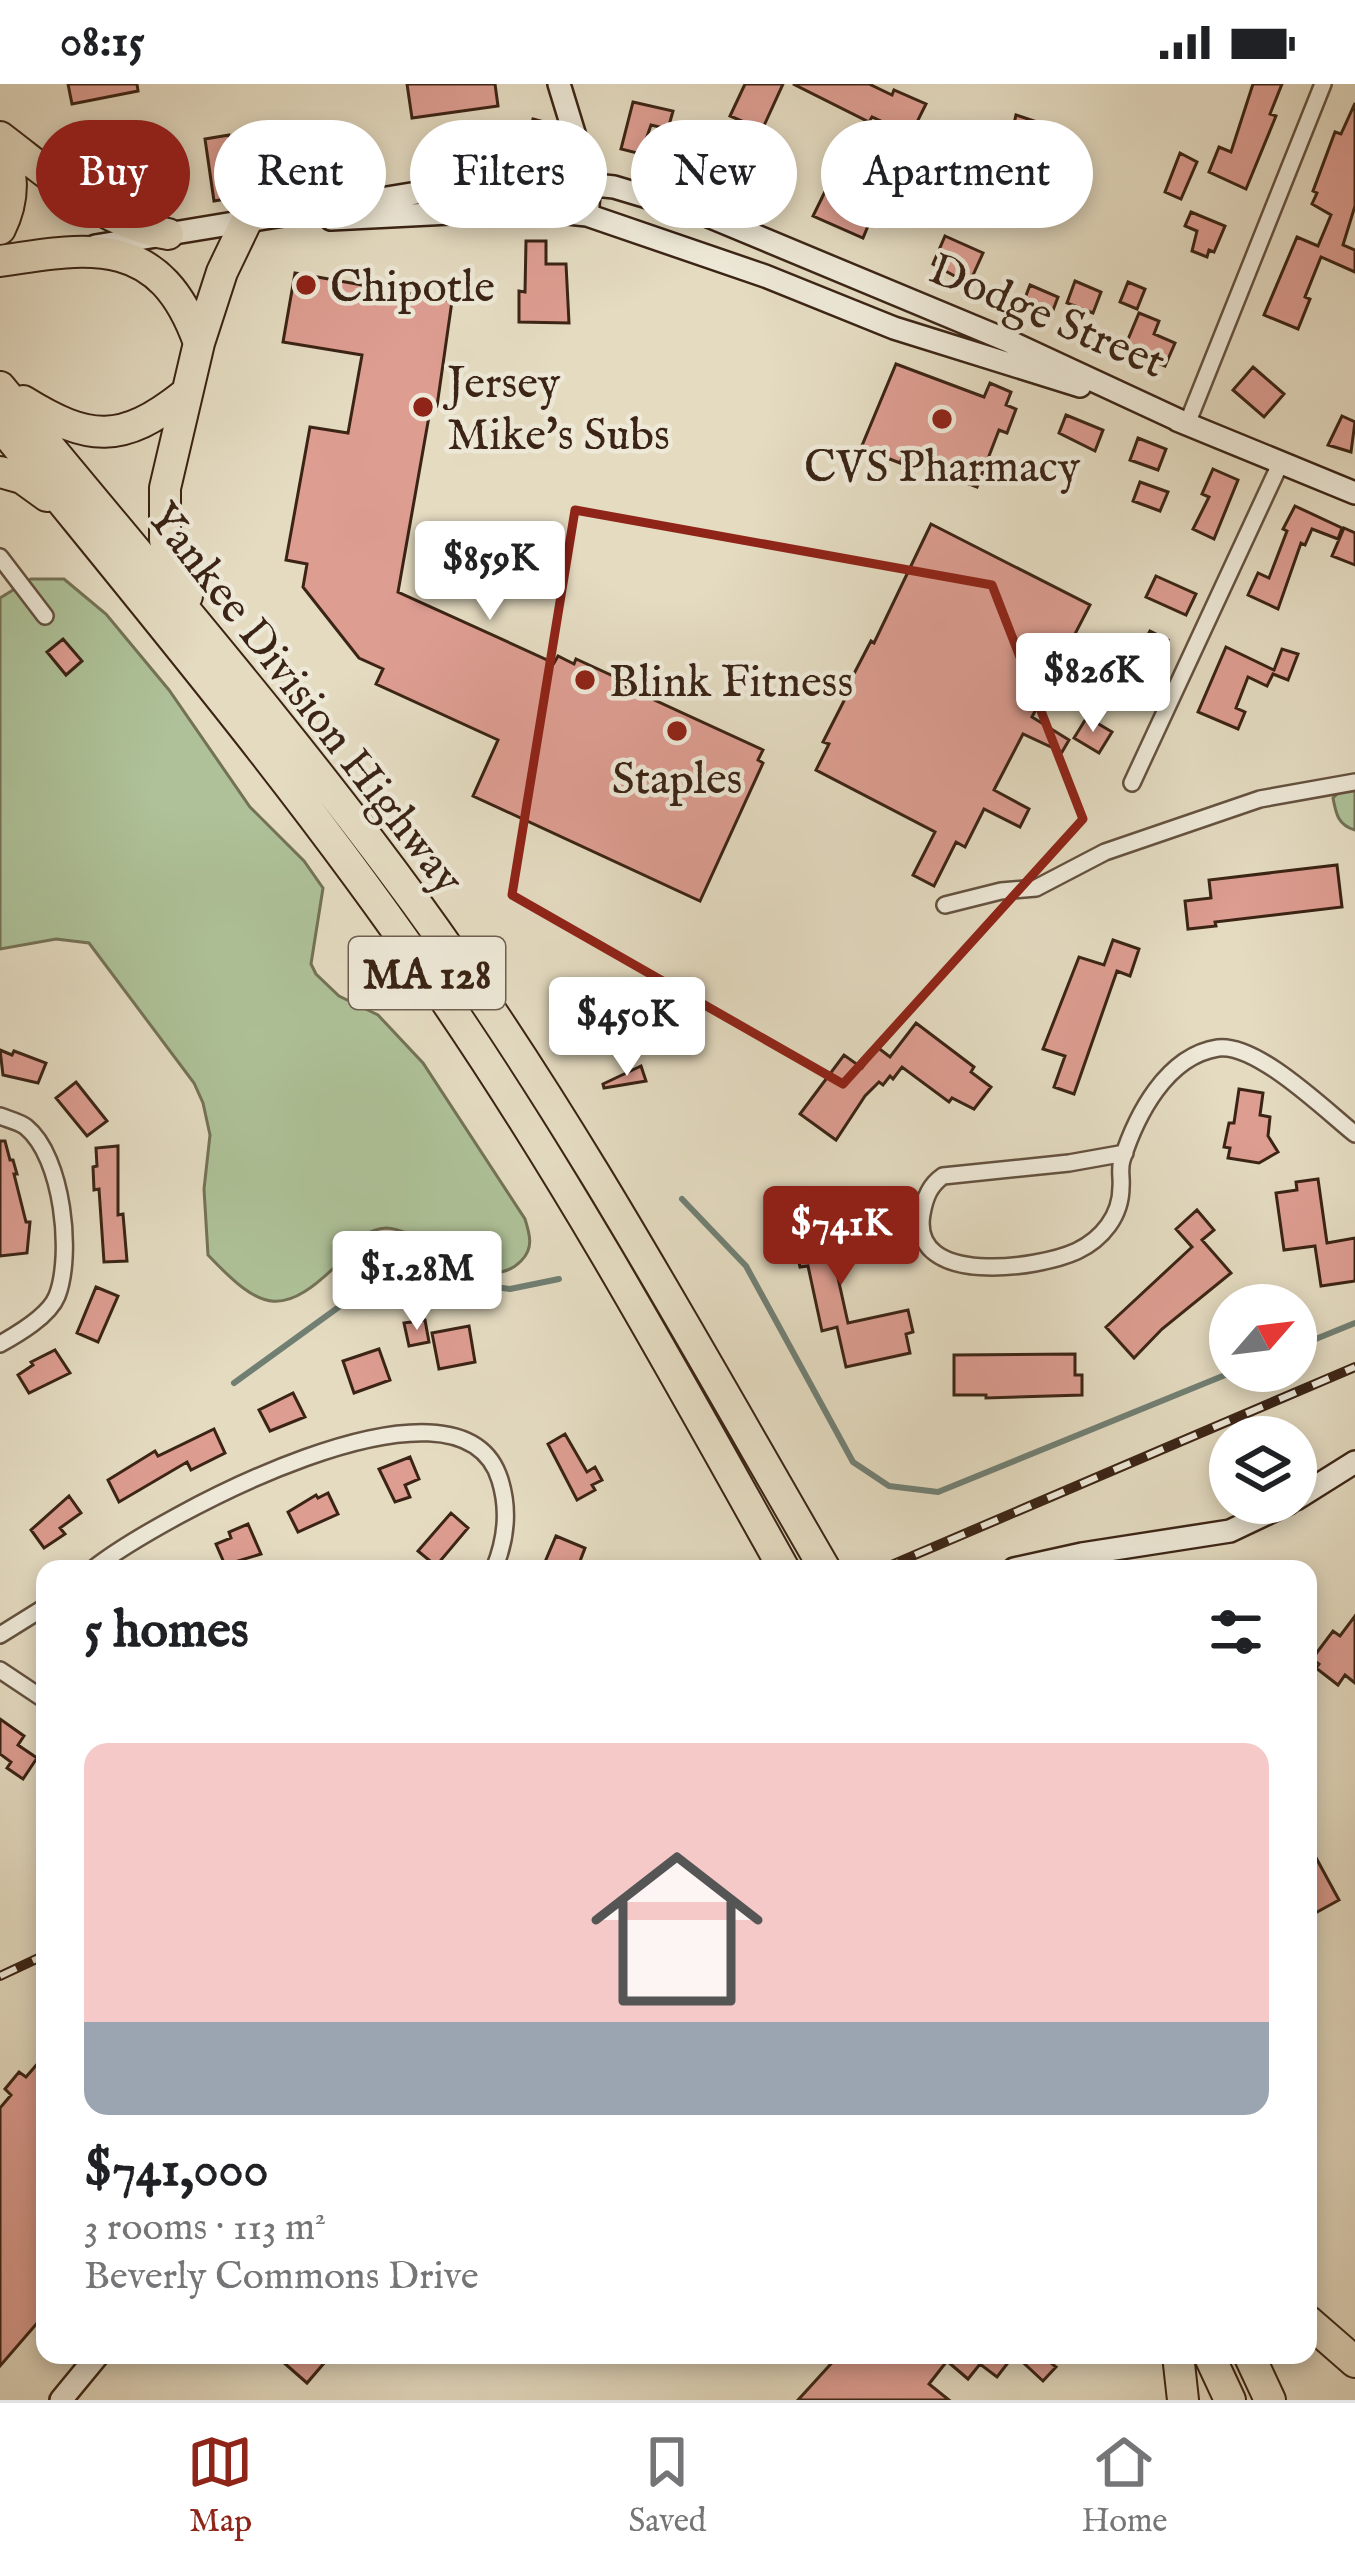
<!DOCTYPE html>
<meta charset="utf-8">
<style>
:root{--surface:#fff;--page:#f2f2f2;--text:#202124;--muted:#757577;--line:#e0e0e0;--accent:#8f2418}
body{margin:0;font-family:"IM FELL English",serif;background:var(--page);color:var(--text);height:100vh;display:flex;flex-direction:column;font-size:45px;white-space:nowrap}
*{box-sizing:border-box;margin:0}
p{font-size:39px;color:var(--muted)}
.icon{flex:none;width:66px;height:66px;fill:none;stroke:currentColor;stroke-width:2;stroke-linecap:round;stroke-linejoin:round}
.map{position:relative;flex:1;overflow:hidden}
.side{position:absolute;left:36px;top:1476px;width:1281px;height:804px;display:flex;flex-direction:column;background:var(--surface);border-radius:24px;box-shadow:0 6px 18px #0003}
.side>*{flex:none}
.guide{position:absolute;left:36px;top:36px;width:1284px;height:108px;display:flex;gap:24px}
.needle{width:78px;rotate:62deg}
.tools{position:absolute;left:1209px;top:1200px;display:grid;gap:24px}
.tools a{display:grid;place-items:center;width:108px;height:108px;border-radius:50%;background:var(--surface);box-shadow:0 6px 18px #0003;font-size:60px}
.price{position:absolute;translate:-50% -102px;padding:0 27px;border-radius:12px;background:#fff;color:#222;font-size:39px;line-height:78px;filter:drop-shadow(0 3px 6px #0008)}
.price::after{content:'';position:absolute;left:50%;top:72px;width:36px;height:27px;margin-left:-18px;background:inherit;clip-path:polygon(0 0,100% 0,50% 100%)}
.price.selected{background:var(--accent);color:#fff}
ul{padding:0;list-style:none}
li{display:grid;align-content:center;gap:24px;height:636px;padding:0 48px}
li+li{border-top:3px solid var(--line)}
li span{display:grid;place-items:center;height:372px;border-radius:24px;color:#555}
li>.icon{margin-inline-start:auto}
span .icon{width:216px;height:216px;fill:#fffc;stroke-width:1}
li b{font-size:51px}
h2{display:flex;justify-content:space-between;align-items:center;height:144px;padding:0 48px;font-size:51px}
.tag{padding:0 42px;border-radius:54px;background:var(--surface);box-shadow:0 6px 18px #0003;font-size:42px;line-height:108px}
.tag.selected{background:var(--accent);color:#fff}
.status{display:flex;justify-content:space-between;align-items:center;height:84px;padding:0 60px;background:var(--surface);direction:ltr}
.status svg{height:33px;fill:currentColor}
.tabs{display:flex;justify-content:space-around;align-items:center;height:168px;border-top:3px solid var(--line);background:var(--surface);font-size:33px;color:var(--muted)}
.tabs a{display:grid;justify-items:center;gap:6px}
.tabs .selected{color:var(--accent)}
.map>svg:first-child{display:block}
</style>
<div class="status"><b>08:15</b><svg viewBox="0 0 49 12"><path d="M0 12V9h3v3zM5 12V6h3v6zM10 12V3h3v9zM15 12V0h3v12zM26 1h20v11H26zM47 4h2v5h-2z"/></svg></div>
<div class="map">
<svg width="1355" height="2316" viewBox="0 0 1355 2316">
<rect width="100%" height="100%" fill="#e4dbc1"/>
<filter id="stains"><feTurbulence type="fractalNoise" baseFrequency=".00167" numOctaves="4"/><feColorMatrix values="0 0 0 0 .2 0 0 0 0 .09 0 0 0 0 .02 0 0 0 .5 -.17"/></filter>
<radialGradient id="worn" r=".72"><stop offset=".6" stop-color="#630" stop-opacity="0"/><stop offset="1" stop-color="#630" stop-opacity=".3"/></radialGradient>
<!-- green -->
<path fill="#aec198" stroke="#747256" stroke-width="3" d="M 31,495 L 64,495 L 106,530 L 169,606 L 250,723 L 304,777 L 323,804 L 311,880 L 316,890 L 339,912 L 378,931 L 423,979 L 525,1135 C 530,1151 534,1164 521,1177 C 483,1216 424,1144 386,1144 C 364,1145 356,1161 343,1175 C 283,1235 263,1229 208,1171 L 204,1105 L 210,1051 L 203,1019 L 194,999 L 89,859 L 56,855 L 0,865 L 0,514 Z
M 1355,704 L 1355,746 C 1338,741 1336,730 1333,714 L 1341,706 Z"/>
<g fill="none" stroke-linecap="round" stroke-linejoin="round">
<!-- stream -->
<path stroke="#717f73" stroke-width="6" d="M 682,1115 L 746,1182 L 853,1378 L 889,1402 L 938,1408 L 1235,1287
M 1296,1263 L 1355,1239
M 234,1299 L 387,1188 L 510,1205 L 559,1195"/>
</g>
<!-- building -->
<path fill="#dd9d91" stroke="#3b2415" stroke-width="3" d="M 68,0 L 137,0 L 138,7 L 72,20 Z
M 407,0 L 495,0 L 498,22 L 412,34 Z
M 745,0 L 783,0 L 762,46 L 773,51 L 759,81 L 728,67 L 742,37 L 730,32 Z
M 793,0 L 869,0 L 892,11 L 894,6 L 926,20 L 917,38 L 931,45 L 922,63 L 929,66 L 913,102 L 903,97 L 893,119 L 880,113 L 863,154 L 813,132 L 838,81 L 842,83 L 844,77 L 864,87 L 867,80 L 883,88 L 898,45 L 872,33 L 869,38 Z
M 1253,0 L 1282,0 L 1270,30 L 1276,32 L 1246,105 L 1209,88 L 1219,63 L 1231,68 Z
M 633,18 L 673,27 L 668,45 L 651,41 L 641,70 L 621,65 Z
M 1355,19 L 1355,122 L 1343,161 L 1355,166 L 1355,188 L 1321,173 L 1305,213 L 1310,215 L 1298,245 L 1264,231 L 1297,153 L 1318,162 L 1331,131 L 1312,120 L 1317,109 L 1313,107 L 1335,48 L 1341,50 Z
M 1016,31 L 1034,37 L 1024,66 L 1009,61 Z
M 533,35 L 548,39 L 541,72 L 525,68 Z
M 229,51 L 238,113 L 214,117 L 205,55 Z
M 160,64 L 170,73 L 145,103 L 119,82 L 132,67 Z
M 1180,69 L 1197,78 L 1181,115 L 1165,108 Z
M 963,99 L 977,104 L 966,130 L 952,125 Z
M 1191,128 L 1225,142 L 1214,168 L 1209,166 L 1207,173 L 1192,167 L 1197,147 L 1185,142 Z
M 945,152 L 983,169 L 969,200 L 933,180 Z
M 526,157 L 546,157 L 546,180 L 566,180 L 569,239 L 519,238 L 519,207 L 525,208 Z
M 295,189 L 452,217 L 437,322 L 431,321 L 398,508 L 554,579 L 558,572 L 574,580 L 576,575 L 626,598 L 624,602 L 763,666 L 758,676 L 763,679 L 700,817 L 473,712 L 498,656 L 376,600 L 383,585 L 359,574 L 303,503 L 307,480 L 286,476 L 310,343 L 348,349 L 362,271 L 283,258 Z
M 1075,197 L 1101,208 L 1093,229 L 1067,219 Z
M 1128,198 L 1145,205 L 1137,225 L 1120,218 Z
M 1030,201 L 1058,213 L 1050,234 L 1022,222 Z
M 1139,229 L 1159,237 L 1154,250 L 1175,259 L 1165,282 L 1124,265 Z
M 896,280 L 984,313 L 990,299 L 1011,308 L 1006,321 L 1016,325 L 1007,349 L 999,346 L 977,403 L 902,374 L 900,379 L 861,364 Z
M 1253,283 L 1284,310 L 1264,333 L 1233,306 Z
M 1066,331 L 1103,346 L 1095,367 L 1059,349 Z
M 1342,332 L 1355,338 L 1351,368 L 1328,361 Z
M 1138,354 L 1166,365 L 1158,386 L 1130,376 Z
M 1213,385 L 1238,396 L 1214,455 L 1193,445 L 1209,413 L 1202,410 Z
M 1140,398 L 1168,408 L 1160,427 L 1133,417 Z
M 1295,422 L 1342,444 L 1338,455 L 1312,445 L 1305,461 L 1301,459 L 1278,525 L 1248,511 L 1258,489 L 1269,494 L 1287,447 L 1283,445 Z
M 931,440 L 1090,521 L 1032,633 L 1069,656 L 1062,668 L 1023,650 L 994,706 L 1029,725 L 1020,743 L 984,725 L 965,763 L 956,758 L 934,802 L 913,791 L 935,748 L 816,686 L 829,660 L 823,658 L 849,607 L 846,605 L 871,557 L 874,559 Z
M 1344,444 L 1355,449 L 1355,481 L 1332,472 Z
M 1156,492 L 1196,510 L 1186,531 L 1146,513 Z
M 1150,547 L 1168,556 L 1149,606 L 1123,595 Z
M 63,555 L 82,577 L 66,591 L 47,568 Z
M 1226,563 L 1274,586 L 1282,565 L 1298,570 L 1288,596 L 1273,590 L 1267,602 L 1248,593 L 1236,624 L 1245,628 L 1238,645 L 1198,628 Z
M 1087,633 L 1112,648 L 1099,669 L 1074,654 Z
M 1337,781 L 1342,823 L 1215,838 L 1216,842 L 1188,845 L 1185,817 L 1211,814 L 1209,796 Z
M 1113,856 L 1139,865 L 1130,892 L 1117,887 L 1074,1010 L 1054,1003 L 1065,972 L 1043,965 L 1079,873 L 1104,881 Z
M 916,939 L 974,983 L 971,988 L 991,1003 L 974,1025 L 952,1014 L 949,1018 L 902,983 L 893,995 L 890,992 L 883,1001 L 879,998 L 865,1012 L 836,1056 L 800,1030 L 844,971 L 862,984 L 877,963 L 890,973 Z
M 0,966 L 12,971 L 14,967 L 46,979 L 38,999 L 3,991 Z
M 641,982 L 646,997 L 604,1004 L 603,1000 Z
M 76,998 L 107,1037 L 87,1052 L 56,1014 Z
M 1239,1005 L 1263,1009 L 1260,1031 L 1270,1033 L 1268,1052 L 1278,1068 L 1259,1079 L 1228,1074 L 1230,1064 L 1224,1063 L 1229,1039 L 1234,1039 Z
M 0,1057 L 5,1057 L 10,1076 L 13,1076 L 17,1090 L 14,1090 L 26,1138 L 30,1138 L 27,1169 L 0,1172 Z
M 118,1062 L 118,1131 L 123,1130 L 127,1177 L 104,1178 L 99,1105 L 94,1106 L 93,1083 L 97,1082 L 96,1064 Z
M 1318,1095 L 1327,1159 L 1355,1154 L 1355,1197 L 1321,1202 L 1315,1162 L 1284,1166 L 1276,1109 L 1297,1106 L 1296,1098 Z
M 827,1110 L 841,1174 L 834,1176 L 848,1239 L 908,1226 L 913,1248 L 906,1250 L 910,1269 L 846,1283 L 837,1243 L 822,1247 L 808,1182 L 800,1183 L 786,1119 Z
M 1197,1126 L 1214,1146 L 1202,1156 L 1231,1189 L 1162,1245 L 1134,1274 L 1106,1243 L 1192,1163 L 1176,1145 Z
M 96,1203 L 118,1212 L 98,1258 L 77,1249 Z
M 425,1236 L 429,1258 L 409,1262 L 404,1239 Z
M 469,1242 L 475,1278 L 439,1285 L 432,1249 Z
M 379,1265 L 390,1296 L 354,1309 L 343,1277 Z
M 55,1266 L 70,1289 L 29,1309 L 18,1291 L 33,1281 L 31,1278 Z
M 1075,1270 L 1075,1291 L 1082,1291 L 1082,1311 L 986,1314 L 986,1311 L 954,1311 L 954,1271 Z
M 293,1309 L 305,1333 L 270,1347 L 259,1326 Z
M 214,1345 L 225,1369 L 191,1386 L 187,1378 L 119,1418 L 108,1396 L 155,1367 L 158,1372 Z
M 565,1350 L 587,1388 L 595,1383 L 602,1396 L 592,1401 L 595,1406 L 577,1416 L 548,1360 Z
M 410,1373 L 419,1395 L 405,1401 L 410,1413 L 395,1418 L 379,1385 Z
M 328,1409 L 338,1430 L 298,1448 L 288,1428 L 316,1411 L 318,1414 Z
M 69,1412 L 81,1429 L 60,1444 L 65,1450 L 44,1464 L 31,1446 Z
M 451,1429 L 468,1444 L 436,1482 L 418,1467 Z
M 248,1440 L 261,1470 L 225,1481 L 216,1460 L 231,1454 L 229,1448 Z
M 556,1452 L 585,1464 L 577,1485 L 542,1485 Z
M 1355,1532 L 1355,1599 L 1345,1591 L 1338,1601 L 1316,1584 L 1319,1580 L 1312,1575 L 1333,1547 L 1340,1552 Z
M 0,1635 L 24,1652 L 18,1661 L 37,1674 L 23,1695 L 7,1684 L 11,1678 L 0,1670 Z
M 1308,1759 L 1339,1816 L 1308,1833 Z
M 45,1971 L 45,2230 L 0,2282 L 0,2024 L 11,2011 L 5,2005 L 19,1988 L 26,1993 Z
M 275,2271 L 331,2271 L 307,2299 Z
M 839,2271 L 1014,2271 L 997,2293 L 980,2280 L 968,2295 L 947,2277 L 929,2300 L 949,2316 L 798,2316 Z
M 1015,2271 L 1059,2271 L 1051,2279 L 1056,2283 L 1043,2297 Z"/>
<g fill="none" stroke-linecap="round" stroke-linejoin="round">
<!-- street casing -->
<g stroke="#655240" stroke-width="20">
<path id="street" d="M 1187,340 L 1323,0
M 0,473 L 45,532
M 1132,699 L 1281,378
M 945,821 L 1001,807 L 1036,804 L 1105,768 L 1260,715 L 1355,698
M 0,1032 C 7,1035 20,1038 26,1043 C 63,1073 73,1171 57,1212 C 49,1232 18,1250 0,1260
M 1125,1069 L 1069,1079 L 943,1092 C 930,1101 925,1113 922,1130 C 909,1203 1038,1185 1077,1167 C 1102,1155 1121,1132 1121,1103 C 1122,1094 1119,1086 1122,1076 C 1136,1032 1166,972 1218,964 C 1257,959 1325,1026 1355,1050
M 93,1485 C 156,1435 461,1268 500,1396 C 509,1425 506,1456 494,1485
M 0,1551 L 45,1523
M 0,1586 L 45,1616"/>
</g>
<!-- secondary casing -->
<g stroke="#3b2415" stroke-width="26">
<path id="secondary" d="M 559,0 L 590,101 L 587,131
M 331,135 L 530,125 L 587,131 L 765,192 L 894,244 L 1080,302
M 95,162 L 423,108 L 566,98 L 614,103 L 701,129 L 1006,256 L 1187,340
M 1177,336 L 1355,409
M 1296,1415 L 1355,1378
M 1014,1485 L 1082,1470 L 1230,1447 L 1289,1419
M 61,2316 L 98,2271"/>
</g>
<!-- highway casing -->
<g stroke="#3b2415" stroke-width="34">
<path id="highway" d="M 0,53 C 53,93 101,139 168,150
M 0,145 C 16,113 13,86 0,53
M 0,177 C 94,162 161,152 199,259
M 0,303 C 140,474 286,641 416,819 C 570,1031 694,1259 825,1485
M 23,317 C 89,358 122,360 184,311
M 0,341 C 147,523 303,708 435,901 C 564,1088 673,1286 784,1485
M 0,388 L 22,394 L 47,412
M 187,512 L 165,456 L 165,404 L 199,259 L 222,188 L 246,138
M 1308,2237 L 1355,2278
M 1178,2271 L 1183,2316
M 1209,2271 L 1230,2316
M 1249,2271 L 1270,2316"/>
</g>
<!-- street -->
<use href="#street" stroke="#ede8d7" stroke-width="15"/>
<!-- secondary -->
<use href="#secondary" stroke="#ede8d7" stroke-width="21"/>
<!-- highway -->
<use href="#highway" stroke="#e4dbc1" stroke-width="30"/>
<!-- rail casing -->
<g stroke="#3b2415" stroke-width="10">
<path id="rail" d="M 882,1485 L 1355,1283
M 0,1892 L 45,1871"/>
</g>
<!-- rail -->
<use href="#rail" stroke="#ede8d7" stroke-width="6" stroke-dasharray="18" stroke-linecap="butt"/>
</g>
<!-- marked area -->
<path fill="none" stroke="#8f2418" stroke-width="9" stroke-linejoin="round" d="M 575,426 L 992,501 L 1083,735 L 843,1000 L 512,811 Z"/>
<!-- markers -->
<g fill="#8f2418" stroke="#ede8d7" stroke-width="4.5">
<circle cx="306" cy="201" r="12"/>
<circle cx="423" cy="323" r="12"/>
<circle cx="942" cy="335" r="12"/>
<circle cx="585" cy="596" r="12"/>
<circle cx="677" cy="647" r="12"/>
</g>
<g text-anchor="middle" stroke-width="9" stroke-linejoin="round" paint-order="stroke">
<!-- shield labels -->
<rect fill="#ede8d7" stroke="#705f4f" stroke-width="3" x="349" y="853" width="156" height="72" rx="9"/>
<g font-size="42" font-weight="bold" fill="#3b2415">
<text x="427" y="904">MA 128</text>
</g>
<!-- poi labels -->
<g font-size="45" fill="#3b2415" stroke="#ede8d7" text-anchor="start">
<text x="330" y="217">Chipotle</text>
<text x="447" y="313">Jersey<tspan x="447" dy="52">Mike's Subs</tspan></text>
<text x="942" y="397" text-anchor="middle">CVS Pharmacy</text>
<text x="609" y="612">Blink Fitness</text>
<text x="677" y="709" text-anchor="middle">Staples</text>
</g>
<!-- street labels -->
<g font-size="45" fill="#3b2415" stroke="#ede8d7">
<text transform="translate(1048 230) rotate(23)" y="16">Dodge Street</text>
<text transform="translate(307 613) rotate(52)" y="16">Yankee Division Highway</text>
</g>
</g>
<rect width="100%" height="100%" filter="url(#stains)"/>
<rect width="100%" height="100%" fill="url(#worn)"/>
</svg>
<div class="tools">
<a><svg class="needle" viewBox="-14 -14 28 28"><path d="M0-13l5 13h-10z" fill="#e53935"/><path d="M0 13l5-13h-10z" fill="#757577"/></svg></a>
<a><svg class="icon" aria-label="layers" viewBox="0 0 24 24"><path d="M12 4l9 5-9 5-9-5zM3 14l9 5 9-5"/></svg></a>
</div>
<b class="price" style="left:490px;top:539px">$859K</b>
<b class="price" style="left:1093px;top:651px">$826K</b>
<b class="price" style="left:627px;top:995px">$450K</b>
<b class="price selected" style="left:841px;top:1204px">$741K</b>
<b class="price" style="left:417px;top:1249px">$1.28M</b>
<div class="guide">
<a class="tag selected">Buy</a>
<a class="tag">Rent</a>
<a class="tag">Filters</a>
<a class="tag">New</a>
<a class="tag">Apartment</a>
</div>
<section class="side">
<h2>5 homes<svg class="icon" aria-label="filters" viewBox="0 0 24 24"><path d="M4 7h16M4 17h16"/><circle cx="9" cy="7" r="2"/><circle cx="15" cy="17" r="2"/></svg></h2>
<ul>
<li><span style="background:linear-gradient(#f6c9c9 75%,#9aa5b1 0)"><svg class="icon" aria-label="home" viewBox="0 0 24 24"><path d="M3 11l9-7 9 7M6 9v11h12V9"/></svg></span><div><b>$741,000</b><p>3 rooms · 113 m²</p><p>Beverly Commons Drive</p></div></li>
</ul>
</section>
</div>
<nav class="tabs">
<a class="selected"><svg class="icon" aria-label="map" viewBox="0 0 24 24"><path d="M3 6l6-2 6 2 6-2v14l-6 2-6-2-6 2zM9 4v14M15 6v14"/></svg>Map</a>
<a><svg class="icon" aria-label="saved" viewBox="0 0 24 24"><path d="M7 4h10v16l-5-4-5 4z"/></svg>Saved</a>
<a><svg class="icon" aria-label="home" viewBox="0 0 24 24"><path d="M3 11l9-7 9 7M6 9v11h12V9"/></svg>Home</a>
</nav>
